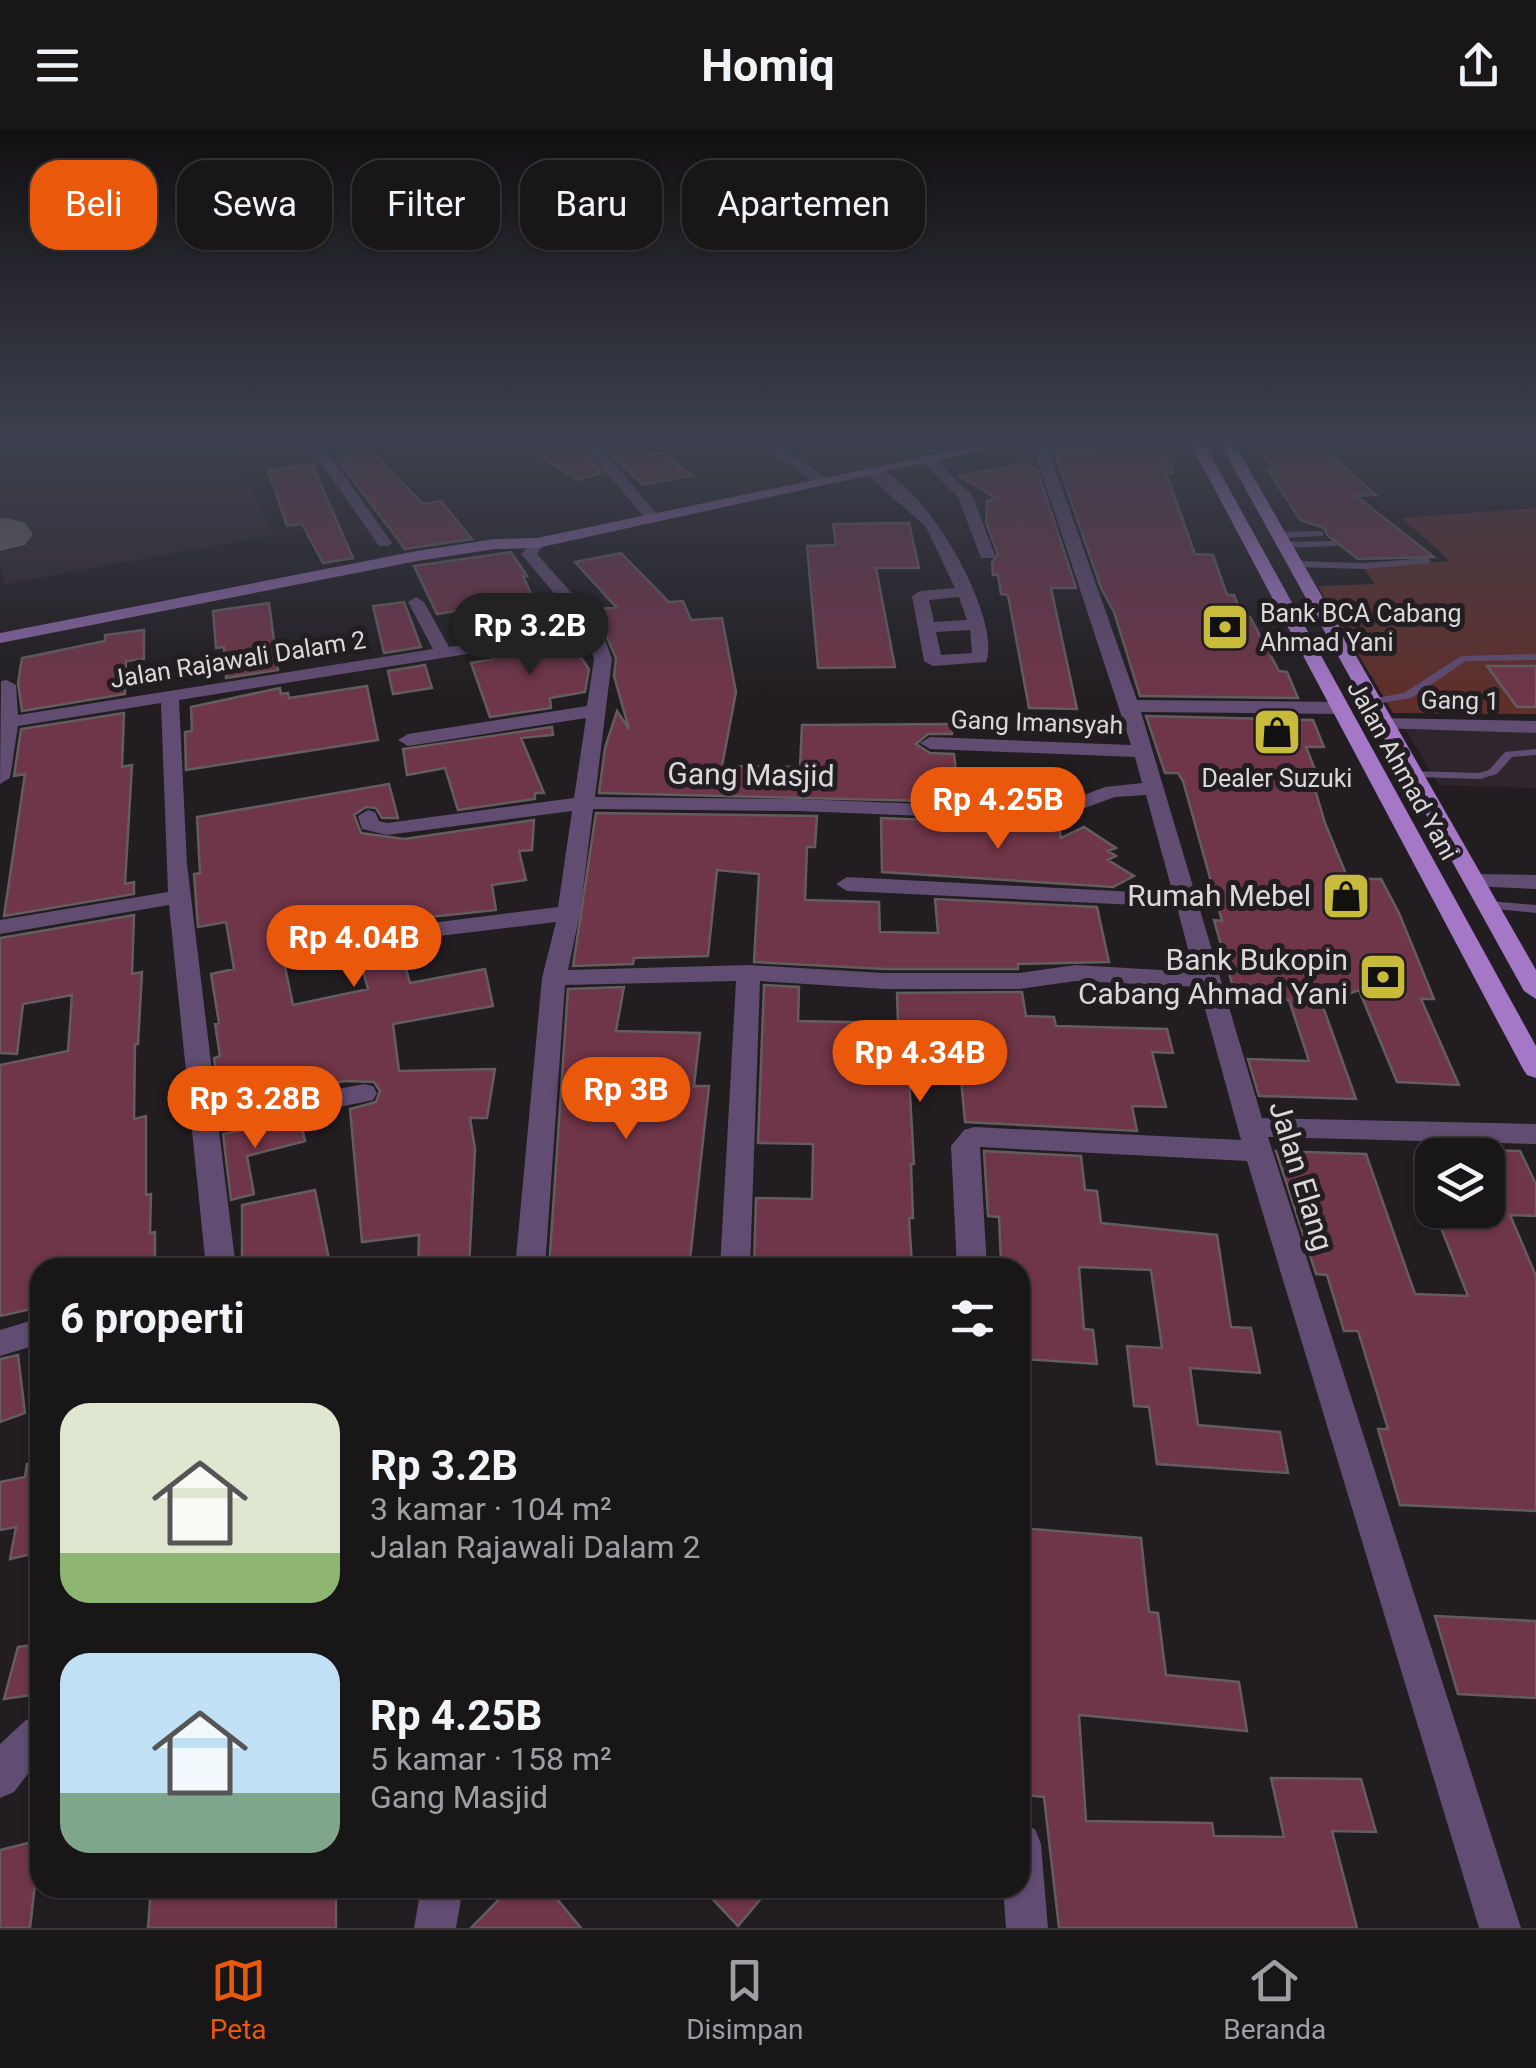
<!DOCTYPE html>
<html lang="id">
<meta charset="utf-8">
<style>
:root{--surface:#191618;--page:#262325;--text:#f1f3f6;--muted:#9f9fa2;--line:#373537;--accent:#ea580c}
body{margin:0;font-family:Roboto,sans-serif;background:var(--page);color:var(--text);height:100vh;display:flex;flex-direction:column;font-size:38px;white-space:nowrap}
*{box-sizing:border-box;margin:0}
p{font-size:32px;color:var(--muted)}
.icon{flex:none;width:55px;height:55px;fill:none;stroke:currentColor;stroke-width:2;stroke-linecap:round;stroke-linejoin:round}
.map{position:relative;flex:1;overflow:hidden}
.details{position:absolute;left:30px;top:1128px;width:1000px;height:640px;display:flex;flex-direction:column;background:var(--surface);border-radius:30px;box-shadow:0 2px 8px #0004,0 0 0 2px var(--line)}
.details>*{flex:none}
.top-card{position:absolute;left:30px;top:30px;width:1000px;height:90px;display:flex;gap:20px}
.tools{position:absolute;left:1415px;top:1008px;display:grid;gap:20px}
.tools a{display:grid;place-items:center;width:90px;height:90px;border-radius:20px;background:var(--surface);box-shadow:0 2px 8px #0004,0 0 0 2px var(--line);font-size:50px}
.price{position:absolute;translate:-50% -85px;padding:0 22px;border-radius:35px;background:var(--accent);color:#fff;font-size:32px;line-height:65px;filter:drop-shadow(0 2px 5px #0008)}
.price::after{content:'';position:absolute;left:50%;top:60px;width:30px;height:22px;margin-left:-15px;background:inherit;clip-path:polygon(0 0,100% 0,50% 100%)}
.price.current{background:#222;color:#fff}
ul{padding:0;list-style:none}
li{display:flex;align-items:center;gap:30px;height:250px;padding:0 30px}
li span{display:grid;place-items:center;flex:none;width:280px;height:200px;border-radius:30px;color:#555}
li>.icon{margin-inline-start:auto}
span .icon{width:120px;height:120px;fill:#fffc;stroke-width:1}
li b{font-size:42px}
h2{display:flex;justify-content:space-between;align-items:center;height:120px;padding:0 30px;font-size:42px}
.tag{padding:0 35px;border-radius:30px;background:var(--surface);box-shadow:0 2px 8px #0004,0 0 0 2px var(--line);font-size:35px;line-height:90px}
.tag.current{background:var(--accent);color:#fff}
header{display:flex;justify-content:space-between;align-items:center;height:130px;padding:0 30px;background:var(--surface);font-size:45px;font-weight:700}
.menu{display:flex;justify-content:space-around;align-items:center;height:140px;border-top:2px solid var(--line);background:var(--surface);font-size:28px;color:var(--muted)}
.menu a{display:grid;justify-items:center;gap:5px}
.menu .current{color:var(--accent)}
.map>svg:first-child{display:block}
</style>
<header><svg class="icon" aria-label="menu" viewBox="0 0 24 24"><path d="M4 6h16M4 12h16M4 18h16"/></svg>Homiq<svg class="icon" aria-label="share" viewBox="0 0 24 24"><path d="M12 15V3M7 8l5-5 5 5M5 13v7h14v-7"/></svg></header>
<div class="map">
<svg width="1536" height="1798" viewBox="0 0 1536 1798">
<rect width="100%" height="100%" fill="#211d20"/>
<!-- built -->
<path fill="#2f262d" d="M 0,313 L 225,313 L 274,405 L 5,454 L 0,435 Z
M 1405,599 L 1536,601 L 1536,658 L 1439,655 Z"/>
<!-- green -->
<path fill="#5f2f2b" d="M 1536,378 L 1536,584 L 1393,583 L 1318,456 L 1375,454 L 1364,438 L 1450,431 L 1402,388 Z"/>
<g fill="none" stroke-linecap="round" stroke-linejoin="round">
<!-- taxiway -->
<path fill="#6a6668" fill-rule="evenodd" d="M 7,388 L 25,393 L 33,404 L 25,415 L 0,421 L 0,389 Z"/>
</g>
<!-- building -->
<path fill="#6f3548" stroke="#645d5f" stroke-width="2.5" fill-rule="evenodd" d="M 522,313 L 584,313 L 584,322 L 602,343 L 577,350 Z
M 601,313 L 631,313 L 649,325 L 663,323 L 692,345 L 643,355 Z
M 1104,313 L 1161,313 L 1173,343 L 1166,343 L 1195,424 L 1213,425 L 1227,465 L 1234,465 L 1243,487 L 1250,487 L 1279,541 L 1287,542 L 1298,568 L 1140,566 L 1114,482 L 1101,458 L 1053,319 L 1108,320 Z
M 1317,313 L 1376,365 L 1356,366 L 1434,427 L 1358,429 L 1327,405 L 1324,398 L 1300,390 L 1268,340 L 1277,339 L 1252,315 Z
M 368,318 L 423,374 L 441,371 L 472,409 L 405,419 L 338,330 L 345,329 L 340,323 Z
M 1025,333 L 1037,339 L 1076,458 L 1051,458 L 1077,579 L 1029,578 L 1008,465 L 1001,464 L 998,445 L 993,445 L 992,432 L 998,424 L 986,392 L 987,371 L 997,369 L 960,346 Z
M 312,334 L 353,428 L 323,433 L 302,394 L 287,396 L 268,340 Z
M 909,393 L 919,438 L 876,438 L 895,537 L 818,538 L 807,416 L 836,415 L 833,394 Z
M 511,422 L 527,446 L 523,446 L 547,498 L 485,508 L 474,478 L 437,484 L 414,436 Z
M 621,423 L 669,472 L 683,471 L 691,490 L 722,488 L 736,562 L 722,636 L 800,637 L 802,595 L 951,594 L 952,604 L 928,604 L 916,614 L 930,623 L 954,624 L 958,658 L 1027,660 L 1049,674 L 599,663 L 605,618 L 617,581 L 629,599 L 614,546 L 616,528 L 595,480 L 616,477 L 575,432 Z
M 404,472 L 421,517 L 384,523 L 373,476 Z
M 269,473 L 278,540 L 226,548 L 224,517 L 216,518 L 213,481 Z
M 144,500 L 144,529 L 126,531 L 125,564 L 22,581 L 18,553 L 22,528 L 105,511 L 105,505 Z
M 571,513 L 589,539 L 585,562 L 550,568 L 551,578 L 490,587 L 471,533 L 493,529 L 491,524 Z
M 425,535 L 432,558 L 393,564 L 388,541 Z
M 1487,536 L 1536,536 L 1536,577 L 1517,577 Z
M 367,556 L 378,610 L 186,640 L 185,602 L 192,601 L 191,577 L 280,558 L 281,564 L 288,563 L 289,568 Z
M 124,583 L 122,637 L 132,635 L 125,754 L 134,752 L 134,764 L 4,786 L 25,644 L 14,646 L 21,599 Z
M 1146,586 L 1313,590 L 1324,617 L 1306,617 L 1318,647 L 1311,646 L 1325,693 L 1348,749 L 1381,749 L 1399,783 L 1434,869 L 1421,869 L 1459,955 L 1397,952 L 1359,860 L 1322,874 L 1356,969 L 1259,966 L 1248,929 L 1309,931 L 1289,870 L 1236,868 L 1214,790 L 1222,791 L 1183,651 L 1178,643 L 1165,643 Z
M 552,597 L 553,605 L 521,608 L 544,663 L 535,663 L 535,669 L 458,680 L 445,638 L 407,645 L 403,619 Z
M 389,654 L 398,688 L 382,688 L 376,678 L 366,677 L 354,685 L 361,703 L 404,709 L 534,690 L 532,720 L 519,721 L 526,750 L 492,755 L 496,780 L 392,791 L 410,853 L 485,839 L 493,876 L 393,894 L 399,941 L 495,939 L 487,988 L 470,988 L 475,1019 L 469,1138 L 418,1138 L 419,1105 L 362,1112 L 350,979 L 376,972 L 380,961 L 374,952 L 345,951 L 220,978 L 214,928 L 220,926 L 215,894 L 219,893 L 211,844 L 234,839 L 226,792 L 198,797 L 194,744 L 200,743 L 197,687 ZM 342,804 L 353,805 L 368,859 L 293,875 L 281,818 Z
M 596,683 L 817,686 L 815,717 L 807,717 L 805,770 L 879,772 L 880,802 L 938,803 L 935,769 L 1097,777 L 1109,832 L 1018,834 L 1018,839 L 884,839 L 754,832 L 759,744 L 717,740 L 708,826 L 634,828 L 633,834 L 573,836 Z
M 881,688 L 1049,695 L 1058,692 L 1061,708 L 1084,697 L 1116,718 L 1108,721 L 1116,726 L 1108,730 L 1134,746 L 1113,757 L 882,742 Z
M 134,785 L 132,844 L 142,842 L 138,914 L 135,914 L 134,989 L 146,986 L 146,1065 L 151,1064 L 150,1103 L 155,1102 L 155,1138 L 40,1138 L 40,1177 L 0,1186 L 0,935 L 68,921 L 72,865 L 23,874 L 17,924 L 0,923 L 0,808 Z
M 764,855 L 799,857 L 798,891 L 898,893 L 897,863 L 1022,862 L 1026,886 L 1054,887 L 1056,896 L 1167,899 L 1173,923 L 1152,922 L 1166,977 L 1132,976 L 1137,1001 L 965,992 L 961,949 L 909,947 L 914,1034 L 911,1034 L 913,1088 L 909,1088 L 912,1136 L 805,1133 L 805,1138 L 754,1138 L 756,1068 L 812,1069 L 813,1014 L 758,1013 Z
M 624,857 L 616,901 L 700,903 L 694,956 L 709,956 L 689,1138 L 549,1138 L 568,859 Z
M 300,989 L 305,1011 L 247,1026 L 254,1064 L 231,1070 L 223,1004 Z
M 1488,1020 L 1520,1021 L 1536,1054 L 1536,1086 L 1510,1085 L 1536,1146 L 1536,1381 L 1400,1375 L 1378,1299 L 1388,1299 L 1358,1201 L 1344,1201 L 1327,1145 L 1316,1144 L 1276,1021 L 1366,1024 L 1415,1164 L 1468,1166 L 1438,1090 L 1454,1091 L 1449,1080 L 1488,1080 Z
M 984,1021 L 1081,1026 L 1085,1060 L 1097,1061 L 1101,1093 L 1217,1105 L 1231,1197 L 1251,1198 L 1260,1243 L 1190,1238 L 1198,1295 L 1280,1302 L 1288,1343 L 1157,1334 L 1149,1277 L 1134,1276 L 1127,1216 L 1162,1218 L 1151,1140 L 1079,1137 L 1084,1199 L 1093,1200 L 1097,1234 L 1024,1229 L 1020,1133 L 1001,1132 L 999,1087 L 988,1086 Z
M 315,1060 L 330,1134 L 242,1138 L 242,1075 Z
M 18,1225 L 25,1283 L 0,1292 L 0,1229 Z
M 27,1334 L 40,1335 L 40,1422 L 10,1429 L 16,1397 L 0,1400 L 0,1352 L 25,1347 Z
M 1020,1398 L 1141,1408 L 1149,1482 L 1158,1483 L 1166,1545 L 1239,1552 L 1247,1601 L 1079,1585 L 1086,1691 L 1212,1693 L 1214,1706 L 1284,1707 L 1271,1648 L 1361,1649 L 1376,1702 L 1332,1701 L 1357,1798 L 1059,1798 L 1044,1667 L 1025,1665 Z
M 1435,1486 L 1536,1491 L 1536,1568 L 1458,1564 Z
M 40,1514 L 40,1564 L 4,1569 L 18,1517 Z
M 40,1710 L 30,1798 L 0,1798 L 0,1720 Z
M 151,1758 L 336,1758 L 336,1798 L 148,1798 Z
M 510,1758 L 548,1758 L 581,1798 L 471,1798 Z
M 702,1758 L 770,1758 L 738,1796 Z"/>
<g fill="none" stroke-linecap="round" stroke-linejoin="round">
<!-- lane -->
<path fill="#614c72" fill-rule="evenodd" d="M 423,313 L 431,313 L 436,325 L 430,325 Z
M 1320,401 L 1323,402 L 1323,406 L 1278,408 L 1274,405 L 1278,402 Z
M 1333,411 L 1337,414 L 1336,416 L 1283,418 L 1279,415 L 1283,412 Z
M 1427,428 L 1431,431 L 1430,433 L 1364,439 L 1294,437 L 1290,434 L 1294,431 L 1364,433 Z
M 1536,524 L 1536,530 L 1466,531 L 1411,568 L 1370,575 L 1365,572 L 1370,569 L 1404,563 L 1461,526 Z
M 1536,619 L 1536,625 L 1512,627 L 1497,644 L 1480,649 L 1413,647 L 1408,644 L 1413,641 L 1479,643 L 1489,640 L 1505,622 Z
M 1490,771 L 1536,775 L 1536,783 L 1486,778 L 1484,775 L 1486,772 Z"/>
<!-- street -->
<path fill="#614c72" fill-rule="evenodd" d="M 307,313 L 321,313 L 392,413 L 389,416 L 379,416 Z
M 1032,313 L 1046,313 L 1137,570 L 1340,572 L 1349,578 L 1340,584 L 1141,582 L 1262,988 L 1536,994 L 1536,1014 L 1268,1007 L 1521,1798 L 1479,1798 L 1247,1031 L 980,1017 L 987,1138 L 957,1138 L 951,1016 L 964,1000 L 974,997 L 1241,1010 L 1199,857 L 1076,851 L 1019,859 L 884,859 L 760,851 L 750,1138 L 720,1138 L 736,851 L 565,855 L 545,1138 L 515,1138 L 542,848 L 556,792 L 431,807 L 419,800 L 431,793 L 558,777 L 572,681 L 387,705 L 362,699 L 358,686 L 368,680 L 375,682 L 379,691 L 387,693 L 574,668 L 586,588 L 408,616 L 398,610 L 408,604 L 587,576 L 594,529 L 587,505 L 179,570 L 187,734 L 217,982 L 364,954 L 373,956 L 377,963 L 373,970 L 364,972 L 219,1001 L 236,1138 L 206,1138 L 169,775 L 0,804 L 0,790 L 168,762 L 161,573 L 18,596 L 10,648 L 0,654 L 1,551 L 7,550 L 16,555 L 18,585 L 433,519 L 408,472 L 416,467 L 424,472 L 449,517 L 582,496 L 521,424 L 537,408 L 545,413 L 537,424 L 600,495 L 612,529 L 595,667 L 798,669 L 1047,679 L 1105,657 L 1142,653 L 1135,627 L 930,619 L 920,613 L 930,607 L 1131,615 ZM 1146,665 L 1173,764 L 847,747 L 836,754 L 847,761 L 1177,777 L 1194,842 L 1076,835 L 1019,843 L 884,843 L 748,835 L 568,840 L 580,783 L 593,679 L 798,681 L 1049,691 L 1115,667 Z
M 587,314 L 597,314 L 656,383 L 656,389 L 646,389 L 587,320 Z
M 775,319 L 785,319 L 828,350 L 816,353 L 775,325 Z
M 921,325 L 931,325 L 972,365 L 995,425 L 993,428 L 981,428 L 958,367 L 921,331 Z
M 865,337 C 916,333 1004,488 986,532 L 933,536 L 924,531 L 912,466 L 920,461 L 955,458 L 926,397 L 865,343 ZM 959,467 L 967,490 L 934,492 L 929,470 ZM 970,500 L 972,523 L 941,525 L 936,502 Z
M 1384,588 L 1536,591 L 1536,603 L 1377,598 L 1374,594 Z
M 1476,744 L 1536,745 L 1536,759 L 1468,756 L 1465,751 L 1468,746 Z
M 40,1188 L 40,1214 L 0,1226 L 0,1200 Z
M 40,1585 L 40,1628 L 14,1662 L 0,1668 L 0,1614 L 26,1590 Z
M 1020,1693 L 1035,1699 L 1041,1714 L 1048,1798 L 1006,1798 L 1003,1758 L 1020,1758 Z
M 421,1758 L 463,1758 L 456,1798 L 414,1798 Z"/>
<!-- secondary -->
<path fill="#8765a2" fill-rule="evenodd" d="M 991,313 L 1016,313 L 537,418 L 495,419 L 417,431 L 0,513 L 0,503 L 417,421 L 495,409 L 537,408 Z"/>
<!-- primary -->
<path fill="#a478c7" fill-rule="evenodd" d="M 1190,313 L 1204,313 L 1536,916 L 1536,948 L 1527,945 L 1523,939 Z
M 1220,313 L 1234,313 L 1536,840 L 1536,869 L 1524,861 Z"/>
</g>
<!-- sky -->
<linearGradient id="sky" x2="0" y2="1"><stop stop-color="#121012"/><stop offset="0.55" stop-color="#3d404e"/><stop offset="1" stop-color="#3d404e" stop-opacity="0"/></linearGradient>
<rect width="1536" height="565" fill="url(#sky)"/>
<!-- icons -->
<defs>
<g id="bank-square" transform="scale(2.5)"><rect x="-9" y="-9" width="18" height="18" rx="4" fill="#c8bb3b" stroke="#211d20"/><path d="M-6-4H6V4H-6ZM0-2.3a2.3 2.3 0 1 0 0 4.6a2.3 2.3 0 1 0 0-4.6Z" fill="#111"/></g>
<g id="shop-square" transform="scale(2.5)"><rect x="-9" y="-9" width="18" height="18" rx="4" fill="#c8bb3b" stroke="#211d20"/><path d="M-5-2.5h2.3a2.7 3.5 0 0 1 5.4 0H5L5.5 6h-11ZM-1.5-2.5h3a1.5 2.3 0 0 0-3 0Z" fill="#111"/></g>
</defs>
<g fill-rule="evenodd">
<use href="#bank-square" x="1225" y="497"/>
<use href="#shop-square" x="1277" y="602"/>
<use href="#shop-square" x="1346" y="766"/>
<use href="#bank-square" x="1383" y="847"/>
</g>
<g text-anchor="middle" stroke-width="10" stroke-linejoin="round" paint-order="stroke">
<!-- far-poi labels -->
<g font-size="25" fill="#dbd8da" stroke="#211d20" text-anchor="start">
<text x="1260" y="492">Bank BCA Cabang<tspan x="1260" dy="29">Ahmad Yani</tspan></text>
<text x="1277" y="657" text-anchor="middle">Dealer Suzuki</text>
</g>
<!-- far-street labels -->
<g font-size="25" fill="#dbd8da" stroke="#211d20">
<text transform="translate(238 529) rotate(-9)" y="9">Jalan Rajawali Dalam 2</text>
<text transform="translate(1460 570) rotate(1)" y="9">Gang 1</text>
<text transform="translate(1037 592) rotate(2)" y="9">Gang Imansyah</text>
<text transform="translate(1403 640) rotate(61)" y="9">Jalan Ahmad Yani</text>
</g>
<!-- street labels -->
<g font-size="30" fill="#dbd8da" stroke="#211d20">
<text transform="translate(751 645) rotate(1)" y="10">Gang Masjid</text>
<text transform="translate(1301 1046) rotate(73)" y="10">Jalan Elang</text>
</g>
<!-- poi labels -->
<g font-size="30" fill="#dbd8da" stroke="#211d20" text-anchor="end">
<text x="1311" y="776">Rumah Mebel</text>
<text x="1348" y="840">Bank Bukopin<tspan x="1348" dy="34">Cabang Ahmad Yani</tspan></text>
</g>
</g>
</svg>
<div class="tools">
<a><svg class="icon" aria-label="layers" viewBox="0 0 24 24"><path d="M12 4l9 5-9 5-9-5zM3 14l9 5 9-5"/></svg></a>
</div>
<b class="price current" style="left:530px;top:548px">Rp 3.2B</b>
<b class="price" style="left:998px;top:722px">Rp 4.25B</b>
<b class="price" style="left:354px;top:860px">Rp 4.04B</b>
<b class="price" style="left:920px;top:975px">Rp 4.34B</b>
<b class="price" style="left:626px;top:1012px">Rp 3B</b>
<b class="price" style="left:255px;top:1021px">Rp 3.28B</b>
<div class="top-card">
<a class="tag current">Beli</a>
<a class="tag">Sewa</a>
<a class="tag">Filter</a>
<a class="tag">Baru</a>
<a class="tag">Apartemen</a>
</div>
<section class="details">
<h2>6 properti<svg class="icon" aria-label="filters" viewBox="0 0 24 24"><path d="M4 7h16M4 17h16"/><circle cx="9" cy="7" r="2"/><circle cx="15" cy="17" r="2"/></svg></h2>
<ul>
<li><span style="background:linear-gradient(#dfe7d0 75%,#8fb573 0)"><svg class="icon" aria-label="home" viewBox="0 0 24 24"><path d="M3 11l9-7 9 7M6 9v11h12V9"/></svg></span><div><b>Rp 3.2B</b><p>3 kamar · 104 m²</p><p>Jalan Rajawali Dalam 2</p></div></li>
<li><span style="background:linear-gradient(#bfe0f5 70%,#7fa58c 0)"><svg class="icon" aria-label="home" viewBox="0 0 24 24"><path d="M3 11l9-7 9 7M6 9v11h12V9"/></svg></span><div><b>Rp 4.25B</b><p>5 kamar · 158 m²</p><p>Gang Masjid</p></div></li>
</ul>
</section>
</div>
<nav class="menu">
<a class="current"><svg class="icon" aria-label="map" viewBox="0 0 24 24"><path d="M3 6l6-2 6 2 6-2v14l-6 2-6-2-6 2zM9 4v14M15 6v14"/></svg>Peta</a>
<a><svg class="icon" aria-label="saved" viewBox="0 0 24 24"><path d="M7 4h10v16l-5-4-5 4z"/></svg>Disimpan</a>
<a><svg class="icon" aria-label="home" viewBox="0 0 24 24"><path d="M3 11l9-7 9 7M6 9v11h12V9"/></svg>Beranda</a>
</nav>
